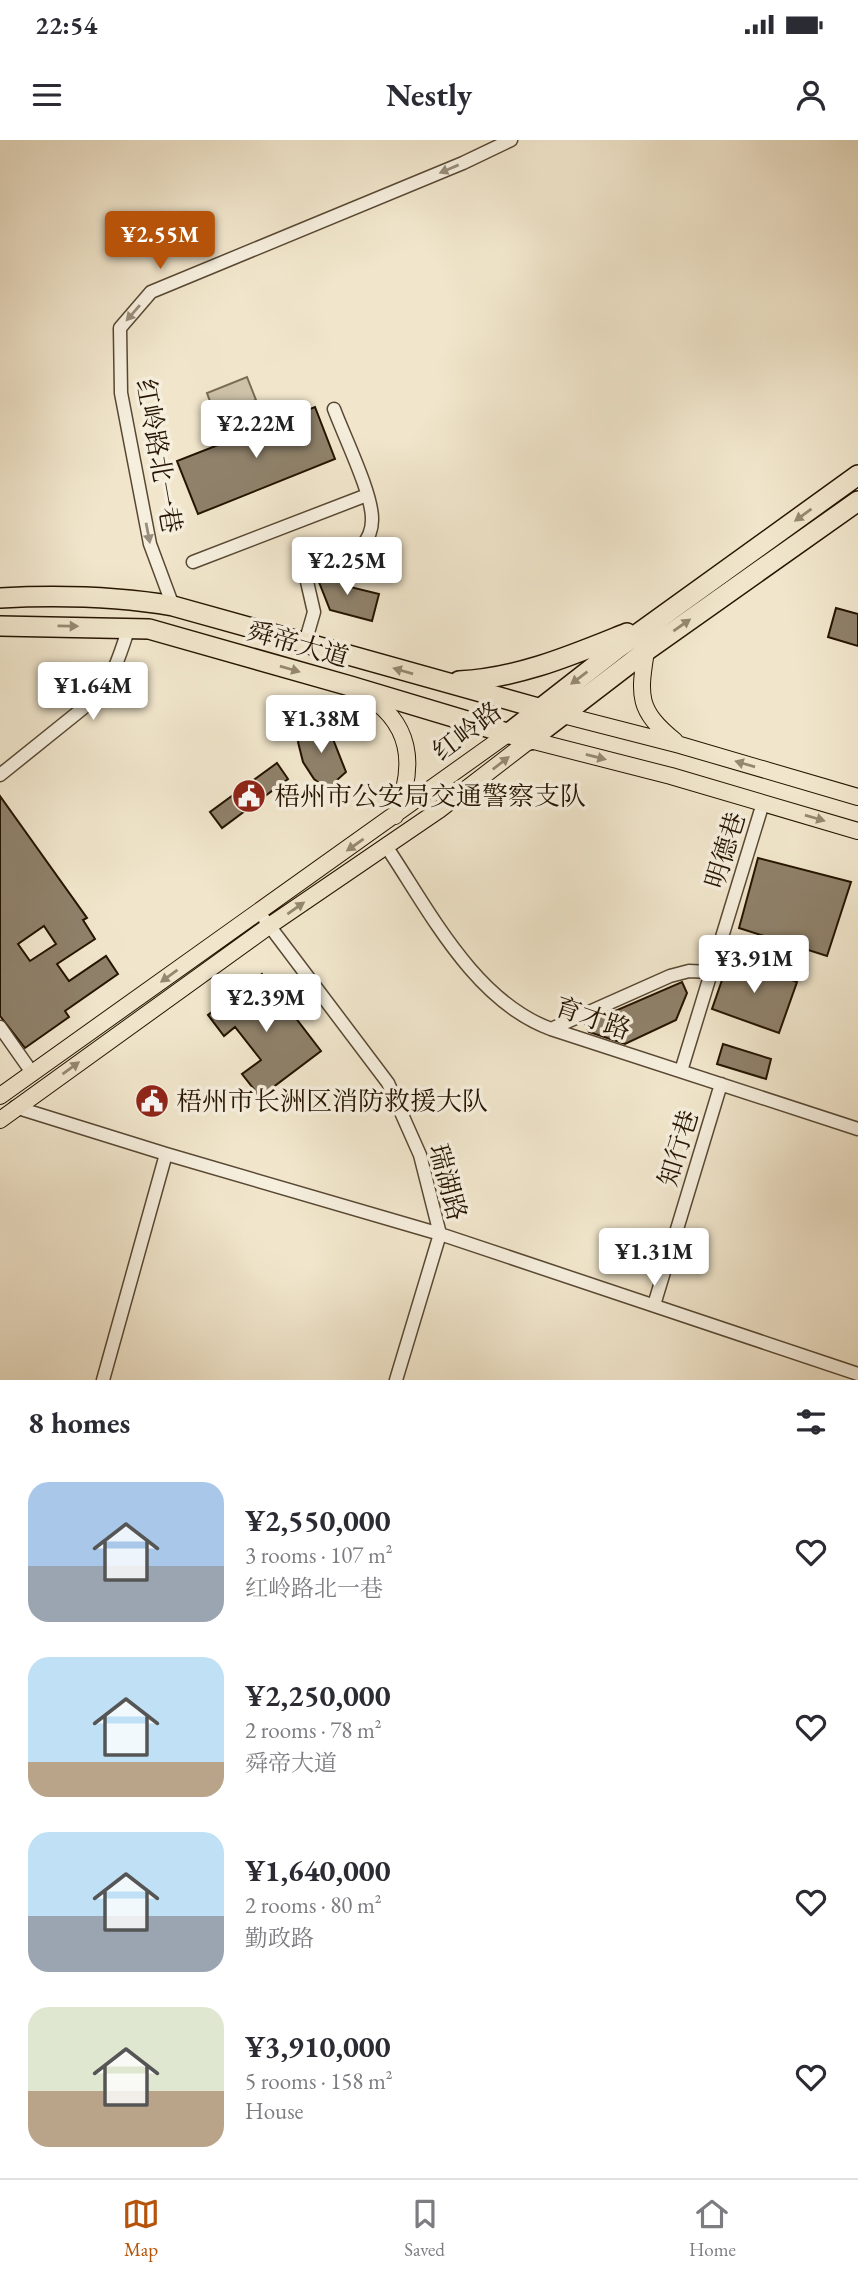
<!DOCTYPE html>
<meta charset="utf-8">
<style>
:root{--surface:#fff;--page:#f7f7f7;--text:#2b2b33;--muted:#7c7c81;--line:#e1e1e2;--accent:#b45309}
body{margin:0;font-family:"EB Garamond","Noto Serif SC",serif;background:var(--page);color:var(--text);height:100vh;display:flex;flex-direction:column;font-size:26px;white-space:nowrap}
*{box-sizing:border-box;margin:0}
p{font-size:23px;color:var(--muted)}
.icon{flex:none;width:38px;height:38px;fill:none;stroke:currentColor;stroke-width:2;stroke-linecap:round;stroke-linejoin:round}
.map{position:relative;height:1240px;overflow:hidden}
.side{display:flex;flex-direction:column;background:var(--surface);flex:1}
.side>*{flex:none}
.price{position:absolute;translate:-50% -60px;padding:0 16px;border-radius:7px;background:#fff;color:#222;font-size:23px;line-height:46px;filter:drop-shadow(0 2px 4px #0008)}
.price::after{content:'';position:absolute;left:50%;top:42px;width:21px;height:16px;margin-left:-10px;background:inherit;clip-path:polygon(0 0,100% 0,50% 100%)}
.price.active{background:var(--accent);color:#fff}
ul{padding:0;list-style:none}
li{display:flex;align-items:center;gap:21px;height:175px;padding:0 28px}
li span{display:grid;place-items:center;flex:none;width:196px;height:140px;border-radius:21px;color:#555}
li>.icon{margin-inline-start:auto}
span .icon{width:84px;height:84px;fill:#fffc;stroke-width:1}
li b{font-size:30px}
h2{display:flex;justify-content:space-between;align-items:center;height:84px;padding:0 28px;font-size:30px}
.status{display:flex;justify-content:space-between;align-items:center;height:49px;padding:0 35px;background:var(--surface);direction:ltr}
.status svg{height:19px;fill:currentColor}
header{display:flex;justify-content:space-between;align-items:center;height:91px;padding:0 28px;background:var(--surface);font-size:32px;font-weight:700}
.menu{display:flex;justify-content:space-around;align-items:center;height:98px;border-top:2px solid var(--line);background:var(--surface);font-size:19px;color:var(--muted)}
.menu a{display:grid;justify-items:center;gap:4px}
.menu .active{color:var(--accent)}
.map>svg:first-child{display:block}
</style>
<div class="status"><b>22:54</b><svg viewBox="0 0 49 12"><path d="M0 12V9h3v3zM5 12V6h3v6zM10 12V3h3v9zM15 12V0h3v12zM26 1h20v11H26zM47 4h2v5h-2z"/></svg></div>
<header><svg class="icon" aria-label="menu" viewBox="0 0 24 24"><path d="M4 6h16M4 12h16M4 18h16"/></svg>Nestly<svg class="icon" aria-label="person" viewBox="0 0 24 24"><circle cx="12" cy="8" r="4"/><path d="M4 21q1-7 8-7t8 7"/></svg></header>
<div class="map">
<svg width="858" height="1240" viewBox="0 0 858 1240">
<rect width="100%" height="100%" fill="#f1e6cc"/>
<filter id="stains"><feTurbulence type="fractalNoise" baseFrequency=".00286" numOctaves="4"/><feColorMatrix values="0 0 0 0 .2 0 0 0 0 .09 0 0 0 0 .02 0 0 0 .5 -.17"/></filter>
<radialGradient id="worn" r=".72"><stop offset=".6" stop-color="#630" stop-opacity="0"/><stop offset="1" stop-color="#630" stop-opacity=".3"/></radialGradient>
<!-- green -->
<path fill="#cec2a9" stroke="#7a6b54" stroke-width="2" d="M 247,237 L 256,260 L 215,275 L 207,253 Z"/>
<!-- building -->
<path fill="#8f816a" stroke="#251400" stroke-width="2" fill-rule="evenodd" d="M 315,267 L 335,319 L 198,374 L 177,321 Z
M 338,427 L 346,446 L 379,454 L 372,481 L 330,470 L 317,437 Z
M 836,468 L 858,474 L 858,506 L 828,497 Z
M 307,582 L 329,589 L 346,632 L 327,649 L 314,639 L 303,622 L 298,602 Z
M 277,623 L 288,639 L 222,688 L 210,672 Z
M 0,656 L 87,778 L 83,780 L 95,799 L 57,824 L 69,841 L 106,816 L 118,834 L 65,871 L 69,877 L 25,908 L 0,876 ZM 44,786 L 56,804 L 30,821 L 18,804 Z
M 758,718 L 851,742 L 827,816 L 739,788 Z
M 730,817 L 797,842 L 779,893 L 712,869 Z
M 262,834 L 321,911 L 260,957 L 242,934 L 261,920 L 235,887 L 224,896 L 208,875 Z
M 682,842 L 687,853 L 676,880 L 625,904 L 589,892 L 585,884 Z
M 723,904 L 771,919 L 766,939 L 717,924 Z"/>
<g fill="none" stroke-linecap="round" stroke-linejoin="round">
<!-- minor casing -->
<g stroke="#584833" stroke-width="15">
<path id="minor" d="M 193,422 L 367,355
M 173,466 L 150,404 L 121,253 L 120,188 L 151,152 L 463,23 L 511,0
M 305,503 L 314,472 L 305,433 L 362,406 C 368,399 372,389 372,380 C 373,355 344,296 334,269
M 0,635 L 92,561 C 113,540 120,515 129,487
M 386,706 C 429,770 474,861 551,889 L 858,989
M 265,780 L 388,943 L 420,1015 L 440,1094 L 396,1240
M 0,887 L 33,934
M 551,889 L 670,836 L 689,831 L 711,832
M 681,931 L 763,663
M 15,967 L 166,1014 L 440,1094 L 858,1234
M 654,1165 L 721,944
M 103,1240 L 166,1014"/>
</g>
<!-- major casing -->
<g stroke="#251400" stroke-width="18">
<path id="major" d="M 646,511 C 639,556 637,570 675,601
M 361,552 C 412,581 417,625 395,676
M 563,575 L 680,605 L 858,657
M 0,956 L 509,593
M 0,980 L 269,786 L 439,670 L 530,600 L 671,636 L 858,691"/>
</g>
<!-- highway casing -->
<g stroke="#251400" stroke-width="22">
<path id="highway" d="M 0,458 C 58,455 115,456 173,466 L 563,575
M 0,486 L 149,489 L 350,546 L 530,600 L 646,511 L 858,361
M 459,541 C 519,538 572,515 627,493
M 509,593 L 618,508 L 858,335"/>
</g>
<!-- minor -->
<use href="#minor" stroke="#f6efde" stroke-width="12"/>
<!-- major -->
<use href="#major" stroke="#f1e6cc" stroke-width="16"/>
<!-- highway -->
<use href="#highway" stroke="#f1e6cc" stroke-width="19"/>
</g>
<!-- one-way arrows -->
<defs><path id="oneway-solid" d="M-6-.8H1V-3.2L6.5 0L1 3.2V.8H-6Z" transform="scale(1.75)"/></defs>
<g fill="#988c7a">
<use href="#oneway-solid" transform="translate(449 29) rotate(157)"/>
<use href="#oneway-solid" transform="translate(133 173) rotate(131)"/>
<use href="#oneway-solid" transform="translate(148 393) rotate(79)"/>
</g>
<g fill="#958870">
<use href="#oneway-solid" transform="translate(803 375) rotate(144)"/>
<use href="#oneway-solid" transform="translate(682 485) rotate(-35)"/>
<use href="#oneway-solid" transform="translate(68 486) rotate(1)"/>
<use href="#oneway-solid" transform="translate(290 529) rotate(16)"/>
<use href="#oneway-solid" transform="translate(403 531) rotate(-164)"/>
<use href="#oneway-solid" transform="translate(579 538) rotate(143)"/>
<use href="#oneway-solid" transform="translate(596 617) rotate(14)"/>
<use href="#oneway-solid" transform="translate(501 623) rotate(-38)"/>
<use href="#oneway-solid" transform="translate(745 624) rotate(-164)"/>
<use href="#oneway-solid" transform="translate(815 678) rotate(16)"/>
<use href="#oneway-solid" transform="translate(355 705) rotate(145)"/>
<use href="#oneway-solid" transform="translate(296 768) rotate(-35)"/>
<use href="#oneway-solid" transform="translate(169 836) rotate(144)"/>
<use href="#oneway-solid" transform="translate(71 928) rotate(-36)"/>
</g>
<!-- icons -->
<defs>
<g id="civic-disc" transform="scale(1.75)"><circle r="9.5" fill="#8f2418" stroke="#f6efde"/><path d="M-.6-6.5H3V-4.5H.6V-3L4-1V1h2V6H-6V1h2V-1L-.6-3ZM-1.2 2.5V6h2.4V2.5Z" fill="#fff"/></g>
</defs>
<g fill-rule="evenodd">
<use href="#civic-disc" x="249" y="656"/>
<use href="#civic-disc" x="152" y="961"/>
</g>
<g text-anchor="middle" stroke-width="7" stroke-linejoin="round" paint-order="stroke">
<!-- street labels -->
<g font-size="26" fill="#251400" stroke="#f6efde">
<text transform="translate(159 316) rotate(80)" y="9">红岭路北一巷</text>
<text transform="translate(298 504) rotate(16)" y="9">舜帝大道</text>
<text transform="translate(467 591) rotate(-37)" y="9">红岭路</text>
<text transform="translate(725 710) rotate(-73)" y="9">明德巷</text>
<text transform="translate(593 878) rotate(19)" y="9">育才路</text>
<text transform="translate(678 1008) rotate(-73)" y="9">知行巷</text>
<text transform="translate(448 1042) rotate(75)" y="9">瑞湖路</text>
</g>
<!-- poi labels -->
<g font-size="26" fill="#251400" stroke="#f6efde" text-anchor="start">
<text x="274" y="665">梧州市公安局交通警察支队</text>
<text x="176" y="970">梧州市长洲区消防救援大队</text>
</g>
</g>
<rect width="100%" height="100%" filter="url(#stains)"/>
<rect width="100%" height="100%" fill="url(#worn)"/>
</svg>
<b class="price active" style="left:160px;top:131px">¥2.55M</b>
<b class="price" style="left:256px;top:320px">¥2.22M</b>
<b class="price" style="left:347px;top:457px">¥2.25M</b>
<b class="price" style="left:93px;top:582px">¥1.64M</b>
<b class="price" style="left:321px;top:615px">¥1.38M</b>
<b class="price" style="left:754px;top:855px">¥3.91M</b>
<b class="price" style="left:266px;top:894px">¥2.39M</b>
<b class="price" style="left:654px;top:1148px">¥1.31M</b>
</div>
<section class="side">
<h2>8 homes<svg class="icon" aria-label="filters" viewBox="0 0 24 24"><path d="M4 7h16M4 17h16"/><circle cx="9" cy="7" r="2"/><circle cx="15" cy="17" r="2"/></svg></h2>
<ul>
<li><span style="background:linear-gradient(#a9c7e8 60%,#9aa5b1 0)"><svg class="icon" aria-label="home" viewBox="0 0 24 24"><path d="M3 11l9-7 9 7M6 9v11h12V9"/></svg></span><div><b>¥2,550,000</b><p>3 rooms · 107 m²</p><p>红岭路北一巷</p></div><svg class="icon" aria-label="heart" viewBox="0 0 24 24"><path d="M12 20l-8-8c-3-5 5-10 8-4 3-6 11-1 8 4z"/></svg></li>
<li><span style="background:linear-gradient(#bfe0f5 75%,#b9a48a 0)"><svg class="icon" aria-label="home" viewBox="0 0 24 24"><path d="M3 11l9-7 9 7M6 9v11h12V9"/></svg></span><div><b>¥2,250,000</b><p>2 rooms · 78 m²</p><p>舜帝大道</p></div><svg class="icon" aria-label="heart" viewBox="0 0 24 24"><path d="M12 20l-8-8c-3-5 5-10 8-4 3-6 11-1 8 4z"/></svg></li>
<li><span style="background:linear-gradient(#bfe0f5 60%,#9aa5b1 0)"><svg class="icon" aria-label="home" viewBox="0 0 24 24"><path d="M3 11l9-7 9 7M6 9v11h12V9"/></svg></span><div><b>¥1,640,000</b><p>2 rooms · 80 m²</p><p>勤政路</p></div><svg class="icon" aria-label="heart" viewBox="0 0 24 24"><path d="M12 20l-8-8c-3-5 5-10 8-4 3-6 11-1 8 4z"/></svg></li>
<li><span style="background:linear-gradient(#dfe7d0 60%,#b9a48a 0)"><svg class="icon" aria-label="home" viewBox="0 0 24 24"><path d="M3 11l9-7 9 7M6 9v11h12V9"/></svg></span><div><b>¥3,910,000</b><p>5 rooms · 158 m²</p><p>House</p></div><svg class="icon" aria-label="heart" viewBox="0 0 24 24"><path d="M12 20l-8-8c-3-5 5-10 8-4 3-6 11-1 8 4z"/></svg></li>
</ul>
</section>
<nav class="menu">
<a class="active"><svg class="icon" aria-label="map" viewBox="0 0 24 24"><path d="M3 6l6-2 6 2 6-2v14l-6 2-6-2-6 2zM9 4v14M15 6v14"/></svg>Map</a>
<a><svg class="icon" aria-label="saved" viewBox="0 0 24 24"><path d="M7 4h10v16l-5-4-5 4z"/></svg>Saved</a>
<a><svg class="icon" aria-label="home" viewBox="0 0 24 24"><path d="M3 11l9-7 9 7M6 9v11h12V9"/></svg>Home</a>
</nav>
